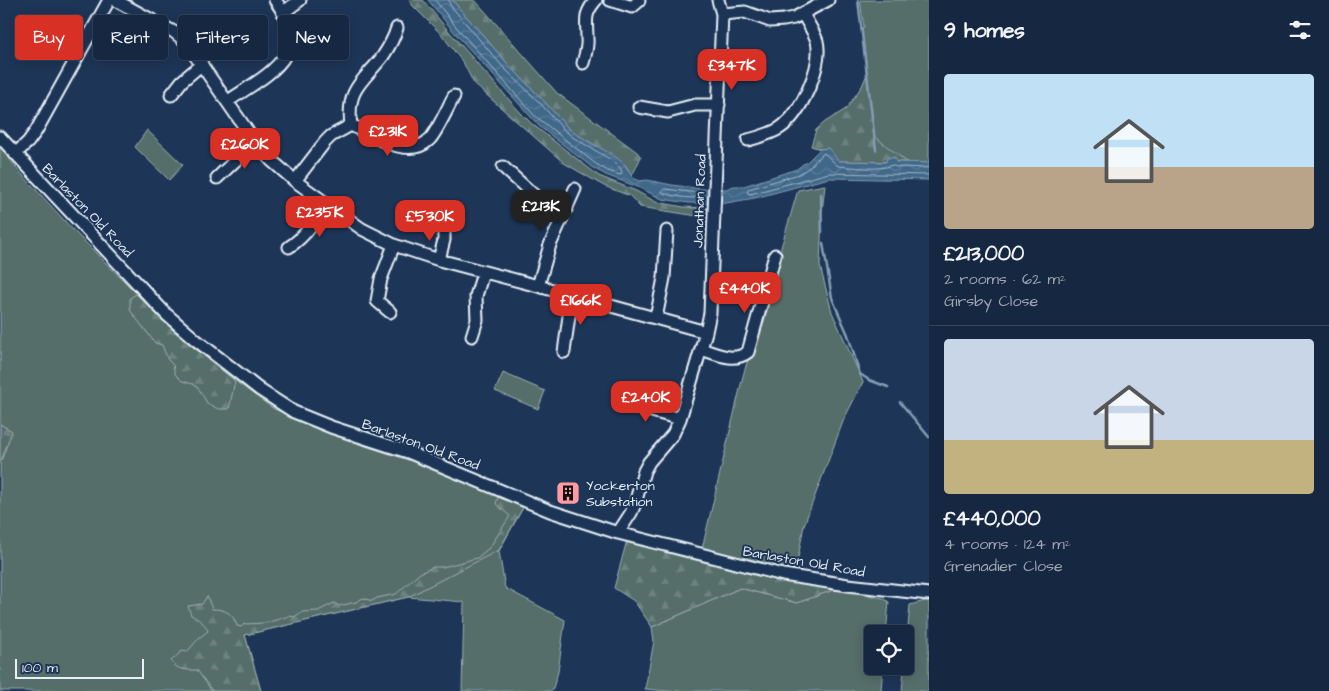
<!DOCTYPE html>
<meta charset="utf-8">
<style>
:root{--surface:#162841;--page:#23344c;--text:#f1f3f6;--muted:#9ea6b1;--line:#35445a;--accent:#d93025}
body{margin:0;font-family:"Architects Daughter",sans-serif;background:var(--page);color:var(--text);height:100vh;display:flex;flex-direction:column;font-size:19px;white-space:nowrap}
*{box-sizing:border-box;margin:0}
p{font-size:16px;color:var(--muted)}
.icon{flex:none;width:28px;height:28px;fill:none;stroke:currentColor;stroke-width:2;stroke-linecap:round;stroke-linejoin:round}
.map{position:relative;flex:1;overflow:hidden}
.side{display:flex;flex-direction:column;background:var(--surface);width:400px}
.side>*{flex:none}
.hud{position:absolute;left:15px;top:15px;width:475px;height:45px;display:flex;gap:10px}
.fabs{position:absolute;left:864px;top:625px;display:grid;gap:10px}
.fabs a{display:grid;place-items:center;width:50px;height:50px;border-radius:5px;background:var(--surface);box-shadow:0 2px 12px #0003,0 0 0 1px var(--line);font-size:25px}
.scale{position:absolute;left:15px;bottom:12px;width:129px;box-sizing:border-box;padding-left:5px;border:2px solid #e8f1f8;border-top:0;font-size:14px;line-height:18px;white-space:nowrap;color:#e8f1f8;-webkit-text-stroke:4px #1d3557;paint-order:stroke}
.price{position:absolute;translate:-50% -42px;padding:0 11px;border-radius:10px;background:var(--accent);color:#fff;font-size:16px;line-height:32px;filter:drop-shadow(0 1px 2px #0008)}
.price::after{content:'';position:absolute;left:50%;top:30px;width:15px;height:11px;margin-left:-8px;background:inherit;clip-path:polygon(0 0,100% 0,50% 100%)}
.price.active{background:#222;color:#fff}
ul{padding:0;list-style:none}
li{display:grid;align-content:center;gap:10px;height:265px;padding:0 15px}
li+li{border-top:1px solid var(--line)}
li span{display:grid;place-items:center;height:155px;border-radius:5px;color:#555}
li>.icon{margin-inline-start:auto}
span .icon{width:90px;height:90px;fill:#fffc;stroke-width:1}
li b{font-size:21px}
h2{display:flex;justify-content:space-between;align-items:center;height:60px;padding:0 15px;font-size:21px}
.pill{padding:0 18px;border-radius:5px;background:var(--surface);box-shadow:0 2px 12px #0003,0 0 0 1px var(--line);font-size:18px;line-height:45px}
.pill.active{background:var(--accent);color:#fff}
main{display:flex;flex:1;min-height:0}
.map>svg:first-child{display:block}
</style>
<main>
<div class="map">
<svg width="929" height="691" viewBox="0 0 929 691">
<defs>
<pattern id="forest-firs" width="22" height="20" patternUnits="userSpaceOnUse" patternTransform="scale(1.25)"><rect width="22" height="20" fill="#556e6a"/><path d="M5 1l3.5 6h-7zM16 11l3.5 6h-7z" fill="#6d8380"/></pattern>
<pattern id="water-waves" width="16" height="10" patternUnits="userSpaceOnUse" patternTransform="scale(1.25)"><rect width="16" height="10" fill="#416789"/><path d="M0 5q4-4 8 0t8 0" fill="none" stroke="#5c7d9a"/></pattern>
</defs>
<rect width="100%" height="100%" fill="#1d3557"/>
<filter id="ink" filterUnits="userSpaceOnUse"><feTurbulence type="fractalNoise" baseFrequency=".02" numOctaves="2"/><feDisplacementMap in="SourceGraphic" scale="10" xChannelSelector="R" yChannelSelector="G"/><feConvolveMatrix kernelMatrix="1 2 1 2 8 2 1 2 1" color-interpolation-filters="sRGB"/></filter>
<g filter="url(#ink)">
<!-- green -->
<path fill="#556e6a" stroke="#9eb0b1" d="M 860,0 L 929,0 L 929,163 L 896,162 L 828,148 L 820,149 L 865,98 L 868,78 L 861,28 L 864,27 Z
M 147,130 L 183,165 L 169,180 L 135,147 Z
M 0,146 L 19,171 L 74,231 L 176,333 L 235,381 L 274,409 L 353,442 L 431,467 L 525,504 L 499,551 L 505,588 L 565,620 L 558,672 L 552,691 L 462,691 L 464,602 L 408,597 L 245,635 L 261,691 L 0,691 Z
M 825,185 L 822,212 L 820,266 L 832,312 L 863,382 L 844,419 L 804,525 L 796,569 L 702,549 L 743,376 L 798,190 Z
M 503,373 L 545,391 L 538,409 L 495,391 Z
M 740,588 L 797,603 L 836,589 L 883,598 L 889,602 L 886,634 L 872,634 L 872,666 L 883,666 L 881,691 L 667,691 L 645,689 L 654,641 L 652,627 Z
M 929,600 L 929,691 L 902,691 L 910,605 Z"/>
<!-- forest -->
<path fill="url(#forest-firs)" stroke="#9eb0b1" d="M 409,0 L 423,0 L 447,29 L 519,111 L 532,124 L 599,176 L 636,191 L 656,202 L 684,207 L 710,208 L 710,218 L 640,207 L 630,196 L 604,186 L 564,163 L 474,84 L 464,64 L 442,35 L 413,6 Z
M 452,0 L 475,0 L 557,93 L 637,152 L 641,157 L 634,172 L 631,174 L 625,165 L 607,152 L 576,134 L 567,127 L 543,100 L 507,63 Z
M 867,74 L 874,136 L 907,162 L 838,161 L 828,148 L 820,149 L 811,146 L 816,130 L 825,122 L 846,109 L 862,86 Z
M 136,294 L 176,333 L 235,381 L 229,409 L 218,409 L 207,403 L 199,389 L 193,384 L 182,381 L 175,374 L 173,365 L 168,360 L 162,345 L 155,343 L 130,310 L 130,298 Z
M 0,424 L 12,431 L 1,461 L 0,461 Z
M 499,494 L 525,504 L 499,550 L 408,597 L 245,635 L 261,691 L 212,691 L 197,670 C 186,670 178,671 171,661 L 182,651 L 187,652 L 199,638 L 208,631 C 205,623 198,619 191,615 L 188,606 L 202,604 L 207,596 L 212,609 C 225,609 233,613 237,626 L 241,627 L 244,624 L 266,623 L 289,616 L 294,617 L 302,612 L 318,611 L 334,603 L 339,606 L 356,602 L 363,598 L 372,601 L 377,598 L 396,594 L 420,573 L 433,567 L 443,567 L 477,558 L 490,547 L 510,516 L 496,504 Z
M 627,540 L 776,580 L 836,589 L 797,603 L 740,588 L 652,627 L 634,601 L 614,588 Z"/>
<!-- water -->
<path fill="url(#water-waves)" stroke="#849eb5" d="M 428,0 L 452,0 L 507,63 L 543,100 L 567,127 L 576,134 L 616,157 L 625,165 L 633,178 L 640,181 L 647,180 L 672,185 L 703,189 L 726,189 L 734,186 L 744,186 L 797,169 L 803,164 L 806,163 L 820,149 L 828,148 L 839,161 L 886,162 L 887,158 L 895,157 L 896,162 L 929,163 L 929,180 L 829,178 L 755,198 L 720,204 L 689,203 L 662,199 L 638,187 L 606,175 L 593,168 L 540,127 L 454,32 Z"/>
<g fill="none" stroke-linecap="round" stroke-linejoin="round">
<!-- shore -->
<path stroke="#a5bacc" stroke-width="1" d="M 435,0 L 458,29 L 534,115 L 596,164 L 608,171 L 620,175 L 622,174 L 621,169 L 613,161 L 574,138 L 564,130 L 540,103 L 503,67 L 450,5 L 449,0
M 929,168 L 896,167 L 892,165 C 879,171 852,167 838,166 L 824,153 L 819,157 L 810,167 L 799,174 L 749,189 L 747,192 L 749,194 L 754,193 L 829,173 L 929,175
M 665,189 L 699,193 L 701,196 L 699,198 C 687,198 675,197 663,193 L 662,191 Z"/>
<!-- stream -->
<path stroke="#849eb5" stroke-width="2.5" d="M 858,0 L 876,150
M 821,194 L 822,232
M 823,243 L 832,298 L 848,335 L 860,374 L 869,380 L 888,387
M 900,402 L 929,437"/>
<!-- minor casing -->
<g stroke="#e8f1f8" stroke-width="15">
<path id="minor" d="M 115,0 L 174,32 L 185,41 L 255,142 L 271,160 L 295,181 L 362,229 L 394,245 L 439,260 L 538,286 L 706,332
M 610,0 L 632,7 L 639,1
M 284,12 L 300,0
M 722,14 L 745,12 L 770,21 L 784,20 L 794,18 L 828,0
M 583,63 C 585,55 588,47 587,39 C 587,20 583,15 596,0
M 171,95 L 182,81 L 202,64
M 228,101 C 268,74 315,54 275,0
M 639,107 L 668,112 L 695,105 L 719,105
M 351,125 C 346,88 363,82 383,56 C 389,47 394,38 397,28
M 0,137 L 166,314 L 196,340 L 260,390 L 294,412 L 331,427 L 408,452 L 550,511 L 618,533 L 783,575 L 848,585 L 929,594
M 748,140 C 759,137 771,134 780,128 C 801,114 823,66 817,41 C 814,32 807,22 803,14
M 15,154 L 28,142 L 36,131 L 109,0
M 503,167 L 546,206 L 561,217
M 217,178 L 255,142
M 295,181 L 325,142 L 331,136 L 351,125 C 372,135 408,160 429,140 C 436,134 449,105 454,96
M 289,247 C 306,236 315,221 325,204
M 439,260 L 444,240 L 444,226
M 538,286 L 550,245 L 575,189
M 390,312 L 377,301 L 381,279 L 394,245
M 656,318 L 664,278 L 667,231
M 472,336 L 477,320 L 476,296 L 483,273
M 701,349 C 717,354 734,363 748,352 L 775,255
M 564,352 L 569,316 L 574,296
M 620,402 L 680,419
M 618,533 L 631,513 L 635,504 L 644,471 L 649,462 L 673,434 L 680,419 L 706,332 L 710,313 L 722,14 L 718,0"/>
</g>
<!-- minor -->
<use href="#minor" stroke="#1d3557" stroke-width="11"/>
</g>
</g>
<!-- icons -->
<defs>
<g id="building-square" transform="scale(1.25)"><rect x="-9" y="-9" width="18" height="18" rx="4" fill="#ff9aa2" stroke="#1d3557"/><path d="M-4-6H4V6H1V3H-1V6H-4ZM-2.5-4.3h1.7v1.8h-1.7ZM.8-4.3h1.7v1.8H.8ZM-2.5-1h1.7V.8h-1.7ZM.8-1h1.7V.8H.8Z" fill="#111"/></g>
</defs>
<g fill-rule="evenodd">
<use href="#building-square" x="568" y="493"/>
</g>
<g text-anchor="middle" stroke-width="4" stroke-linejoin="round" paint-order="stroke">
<!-- street labels -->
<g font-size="14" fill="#e8f1f8" stroke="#1d3557">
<text transform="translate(699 201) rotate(-88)" y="5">Jonathan Road</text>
<text transform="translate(88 210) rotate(46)" y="5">Barlaston Old Road</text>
<text transform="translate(421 444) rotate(20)" y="5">Barlaston Old Road</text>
<text transform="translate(804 561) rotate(10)" y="5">Barlaston Old Road</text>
</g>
<!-- poi labels -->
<g font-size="14" fill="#e8f1f8" stroke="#1d3557" text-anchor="start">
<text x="586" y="490">Yockerton<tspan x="586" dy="16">Substation</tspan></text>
</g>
</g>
</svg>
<div class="fabs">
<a><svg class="icon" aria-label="locate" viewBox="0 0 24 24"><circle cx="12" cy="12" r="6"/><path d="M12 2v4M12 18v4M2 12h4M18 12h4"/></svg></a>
</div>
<div class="scale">100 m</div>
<b class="price" style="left:732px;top:91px">£347K</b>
<b class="price" style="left:388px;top:157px">£231K</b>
<b class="price" style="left:245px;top:170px">£260K</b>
<b class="price active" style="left:541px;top:232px">£213K</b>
<b class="price" style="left:320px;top:238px">£235K</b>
<b class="price" style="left:430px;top:242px">£530K</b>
<b class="price" style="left:745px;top:314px">£440K</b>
<b class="price" style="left:581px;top:326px">£166K</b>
<b class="price" style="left:646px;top:423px">£240K</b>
<div class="hud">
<a class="pill active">Buy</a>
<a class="pill">Rent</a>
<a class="pill">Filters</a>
<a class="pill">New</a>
</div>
</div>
<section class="side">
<h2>9 homes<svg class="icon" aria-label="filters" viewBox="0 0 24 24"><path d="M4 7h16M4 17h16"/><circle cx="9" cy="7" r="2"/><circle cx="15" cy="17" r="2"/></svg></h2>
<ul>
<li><span style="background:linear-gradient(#bfe0f5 60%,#b9a48a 0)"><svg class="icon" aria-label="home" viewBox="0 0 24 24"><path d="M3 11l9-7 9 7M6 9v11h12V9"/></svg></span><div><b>£213,000</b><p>2 rooms · 62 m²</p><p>Girsby Close</p></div></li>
<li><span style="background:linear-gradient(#c9d6e8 65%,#c2b280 0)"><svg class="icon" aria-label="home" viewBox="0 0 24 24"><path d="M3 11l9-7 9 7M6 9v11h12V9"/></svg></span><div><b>£440,000</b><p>4 rooms · 124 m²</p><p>Grenadier Close</p></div></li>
</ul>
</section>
</main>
